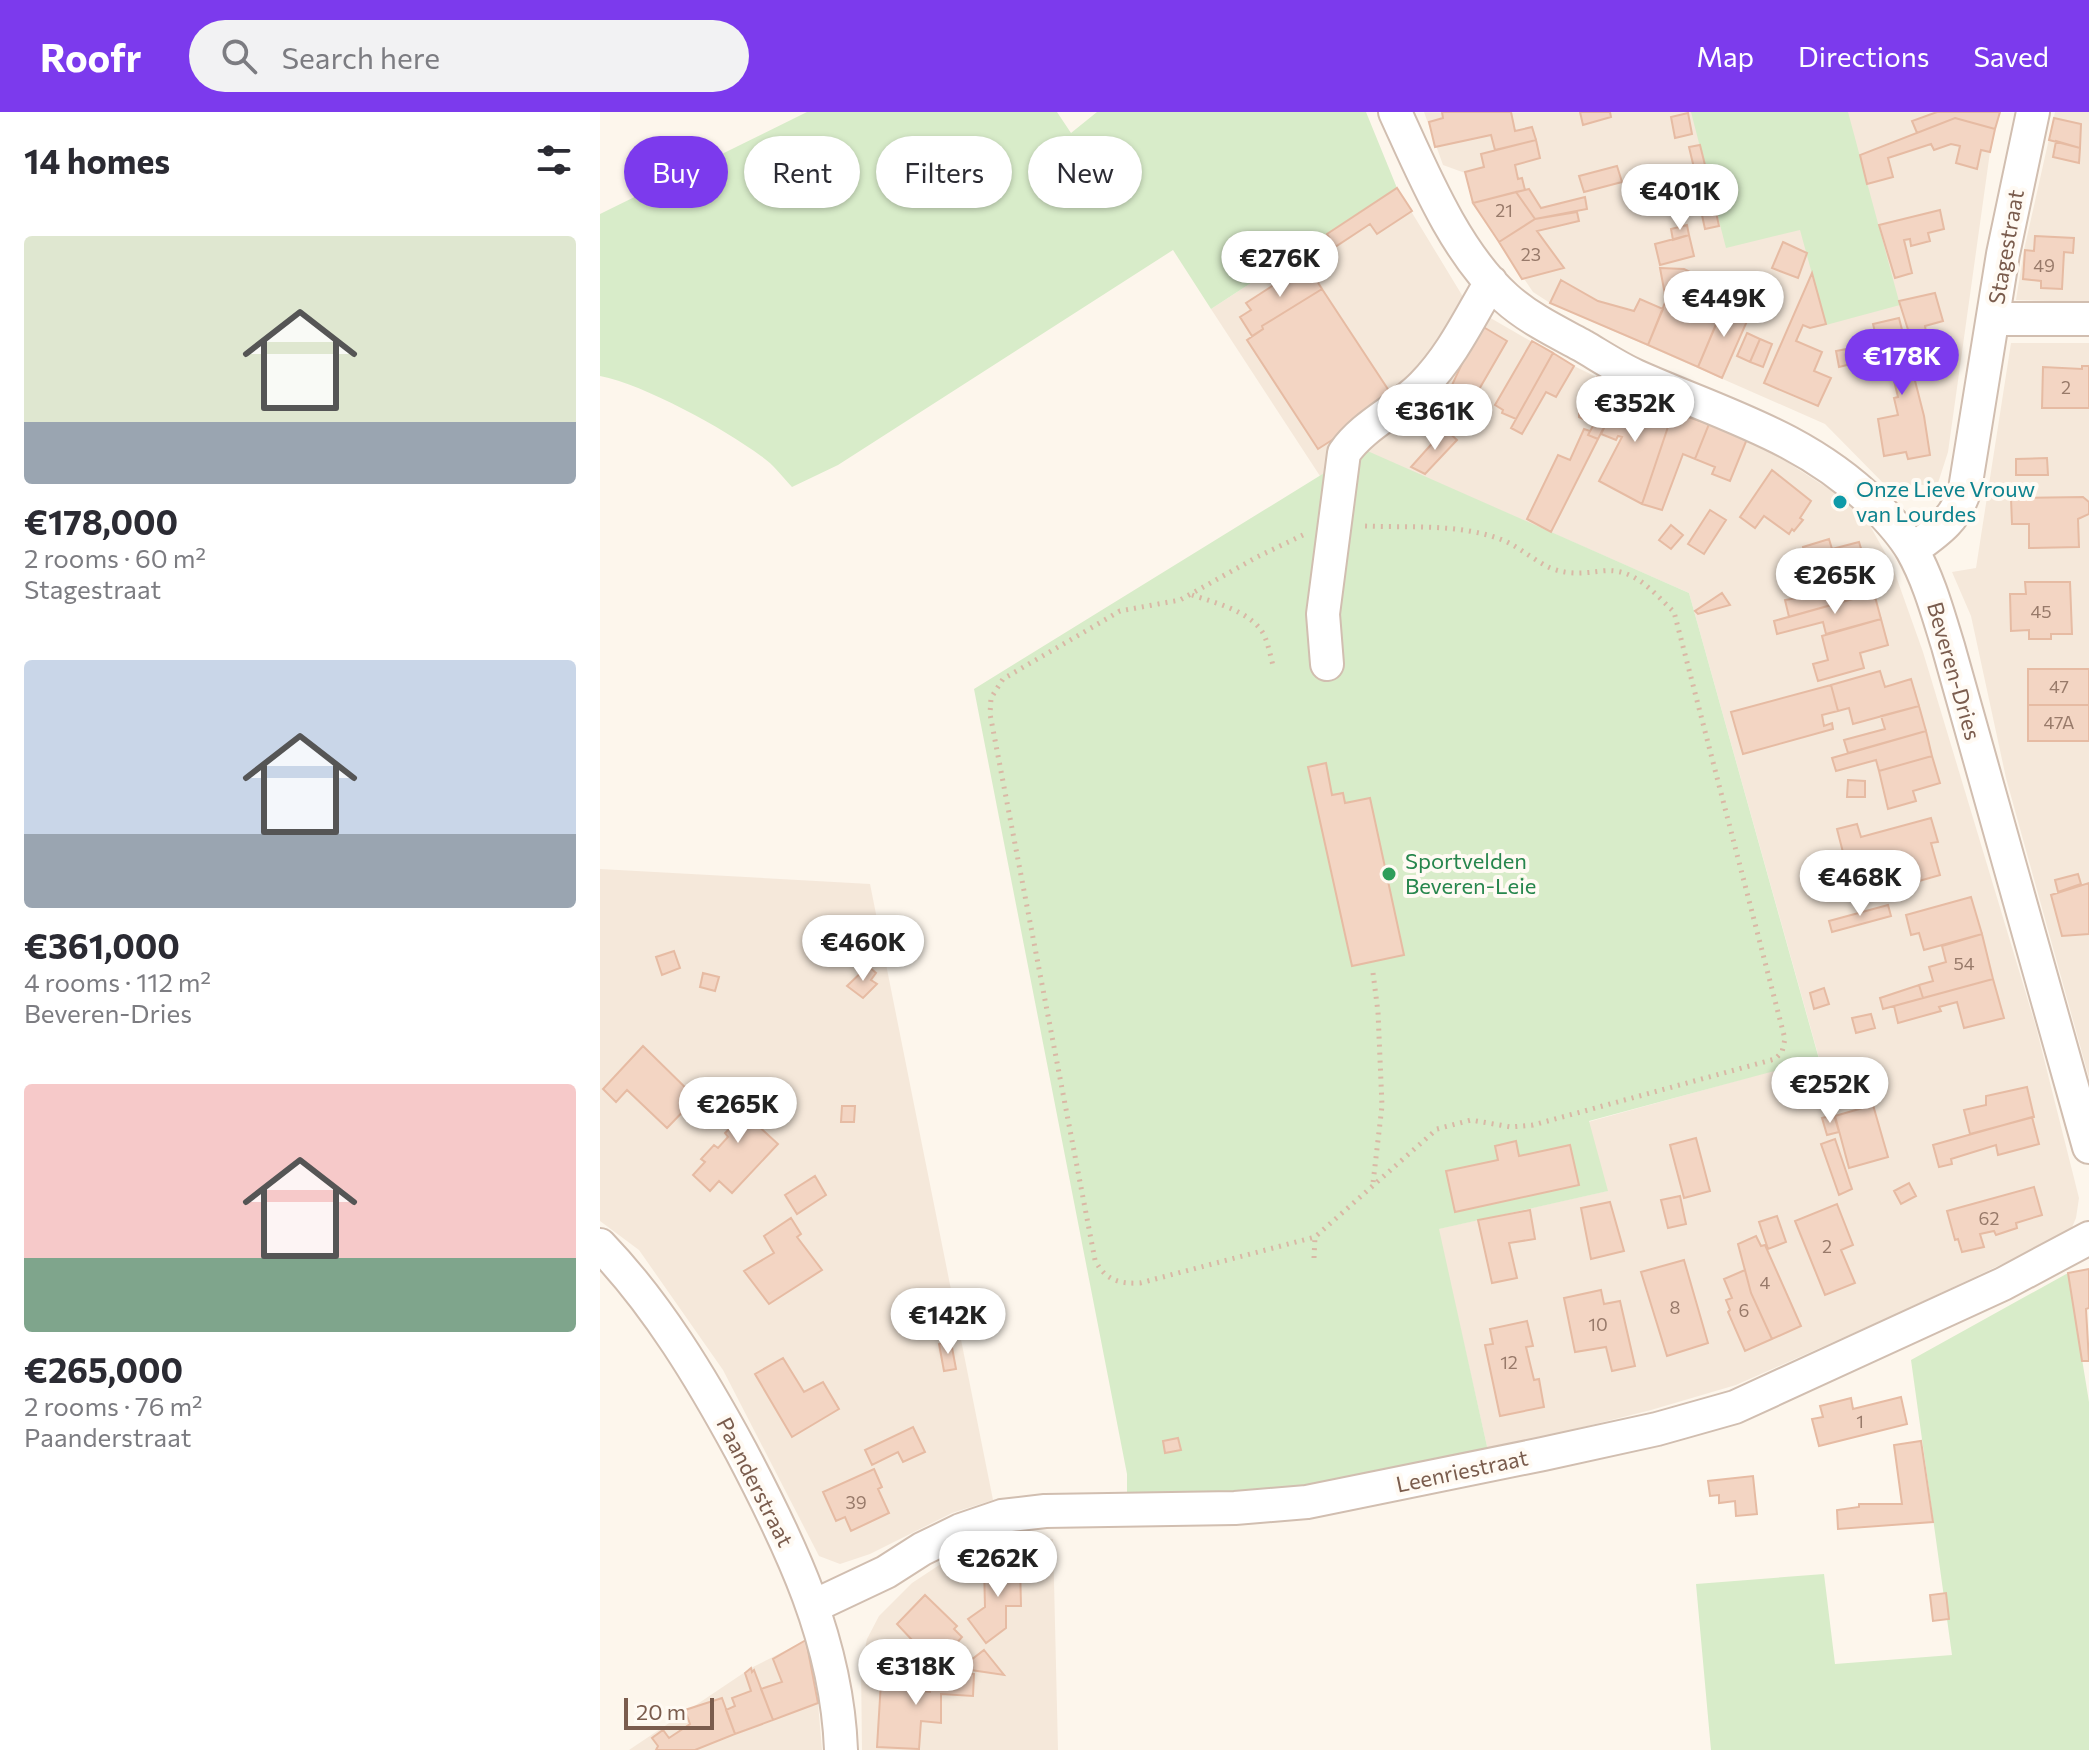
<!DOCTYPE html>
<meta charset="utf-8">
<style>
:root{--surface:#fff;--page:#f2f2f3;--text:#2b2b33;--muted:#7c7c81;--accent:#7c3aed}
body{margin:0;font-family:Commissioner,sans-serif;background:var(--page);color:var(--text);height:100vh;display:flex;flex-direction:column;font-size:30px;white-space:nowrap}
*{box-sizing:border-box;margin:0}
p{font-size:26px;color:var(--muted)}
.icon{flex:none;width:44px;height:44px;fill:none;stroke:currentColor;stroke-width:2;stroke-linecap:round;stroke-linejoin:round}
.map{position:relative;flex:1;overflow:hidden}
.panel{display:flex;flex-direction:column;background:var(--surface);width:600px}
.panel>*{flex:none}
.hud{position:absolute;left:24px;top:24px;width:760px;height:72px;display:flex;gap:16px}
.scale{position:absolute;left:24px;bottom:20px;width:90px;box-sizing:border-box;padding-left:8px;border:4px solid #7a5c4d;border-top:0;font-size:22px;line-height:28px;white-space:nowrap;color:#7a5c4d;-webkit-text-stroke:6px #fffaf3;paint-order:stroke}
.price{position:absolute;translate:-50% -68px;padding:0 18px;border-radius:28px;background:#fff;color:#222;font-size:26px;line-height:52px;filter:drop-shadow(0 2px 4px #0008)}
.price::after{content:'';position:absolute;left:50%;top:48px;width:24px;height:18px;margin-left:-12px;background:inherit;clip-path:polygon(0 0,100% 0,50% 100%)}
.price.selected{background:var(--accent);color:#fff}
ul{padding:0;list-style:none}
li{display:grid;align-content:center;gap:16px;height:424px;padding:0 24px}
li span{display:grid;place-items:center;height:248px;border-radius:8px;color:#555}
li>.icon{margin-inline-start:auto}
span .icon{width:144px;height:144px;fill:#fffc;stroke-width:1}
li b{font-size:34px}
h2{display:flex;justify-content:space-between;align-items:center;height:96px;padding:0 24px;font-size:34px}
.pill{padding:0 28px;border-radius:36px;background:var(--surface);box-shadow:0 2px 6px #0004;font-size:28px;line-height:72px}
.pill.selected{background:var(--accent);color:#fff}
header{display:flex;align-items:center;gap:48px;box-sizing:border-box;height:112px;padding:0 40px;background:var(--accent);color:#fff}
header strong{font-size:38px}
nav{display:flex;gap:44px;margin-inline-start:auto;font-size:28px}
.search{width:560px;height:72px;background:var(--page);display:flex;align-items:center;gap:20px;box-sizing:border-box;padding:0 28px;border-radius:44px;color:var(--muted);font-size:30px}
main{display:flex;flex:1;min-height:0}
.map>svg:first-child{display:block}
</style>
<header>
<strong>Roofr</strong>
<div class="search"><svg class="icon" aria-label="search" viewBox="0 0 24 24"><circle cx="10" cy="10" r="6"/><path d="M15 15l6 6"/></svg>Search here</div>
<nav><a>Map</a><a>Directions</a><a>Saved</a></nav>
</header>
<main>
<section class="panel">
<h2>14 homes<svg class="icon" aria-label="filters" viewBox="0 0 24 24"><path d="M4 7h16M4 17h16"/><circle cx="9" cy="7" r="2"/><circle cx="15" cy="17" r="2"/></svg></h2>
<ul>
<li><span style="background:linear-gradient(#dfe7d0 75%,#9aa5b1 0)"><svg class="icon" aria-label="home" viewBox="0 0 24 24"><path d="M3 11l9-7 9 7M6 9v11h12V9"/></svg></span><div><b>€178,000</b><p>2 rooms · 60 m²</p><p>Stagestraat</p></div></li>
<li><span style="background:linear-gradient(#c9d6e8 70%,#9aa5b1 0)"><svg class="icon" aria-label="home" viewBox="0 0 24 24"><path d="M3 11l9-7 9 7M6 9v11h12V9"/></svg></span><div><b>€361,000</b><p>4 rooms · 112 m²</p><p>Beveren-Dries</p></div></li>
<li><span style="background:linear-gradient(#f6c9c9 70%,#7fa58c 0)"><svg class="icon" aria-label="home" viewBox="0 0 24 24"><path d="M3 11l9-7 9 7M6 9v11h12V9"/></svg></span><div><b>€265,000</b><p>2 rooms · 76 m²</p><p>Paanderstraat</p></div></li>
</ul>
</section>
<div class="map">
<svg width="1489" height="1638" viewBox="0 0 1489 1638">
<rect width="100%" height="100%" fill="#fdf6ec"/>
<!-- residential -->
<path fill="#f5e8da" d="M 824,0 L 1400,0 L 1390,40 L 1348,340 L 1338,371 L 1289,377 L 1225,312 L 950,191 L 933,180 L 873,91 L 865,61 L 843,53 Z
M 1455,0 L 1489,0 L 1489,190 L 1416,188 L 1424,138 Z
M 797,76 L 868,193 L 974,254 L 1023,278 L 1060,295 L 1162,334 L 1246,388 L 1269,412 L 1292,453 L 1323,540 L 1436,915 L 1479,1086 L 1476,1106 L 1470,1120 L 1292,1204 L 1136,1273 L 1051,1298 L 888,1339 L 838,1117 L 1007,1079 L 988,1010 L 1219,946 L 1089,481 L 763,338 L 720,364 L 611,197 Z
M 1411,231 L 1489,231 L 1489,966 L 1406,666 L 1371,504 L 1352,460 L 1376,456 Z
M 0,757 L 270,772 L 393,1388 L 352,1401 L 270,1442 L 240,1452 L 219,1444 L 123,1258 L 39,1138 L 0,1109 Z
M 405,1427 L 453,1427 L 458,1638 L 262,1638 L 261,1554 L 267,1527 L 279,1504 L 312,1471 L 356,1442 Z
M 206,1528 L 218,1591 L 222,1638 L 29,1638 L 151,1556 Z"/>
<!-- green -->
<path fill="#d8ecc9" d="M 207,0 L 457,0 L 471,21 L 497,0 L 766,0 L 797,76 L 611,197 L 573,138 L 238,353 L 192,375 C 182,364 173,352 161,344 C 123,316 45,273 0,264 L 0,102 Z
M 1091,0 L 1248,0 L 1300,193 L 1226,213 L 1200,118 L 1126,136 Z
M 763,337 L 1089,481 L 1219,947 L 989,1009 L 1008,1079 L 839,1117 L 888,1339 L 681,1379 L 527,1384 L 527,1362 L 374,577 Z
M 1468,1161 L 1489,1290 L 1489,1638 L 1111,1638 L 1096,1472 L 1224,1462 L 1235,1552 L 1352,1543 L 1311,1248 Z"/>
<!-- building -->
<path fill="#f3d5c3" stroke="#e6bba3" stroke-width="2" d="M 842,0 L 911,0 L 915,19 L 932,15 L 936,28 L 895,38 L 891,23 L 835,35 L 829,10 L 843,6 Z
M 980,0 L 1010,0 L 1011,5 L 983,13 Z
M 1337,0 L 1400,0 L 1395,17 L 1355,6 L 1317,21 L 1312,9 Z
M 1088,1 L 1092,22 L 1075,26 L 1071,5 Z
M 1355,6 L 1395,17 L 1390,40 L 1381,38 L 1377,57 L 1356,51 L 1360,34 L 1351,32 L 1334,38 L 1331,32 L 1288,46 L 1293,65 L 1267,72 L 1260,43 Z
M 1454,6 L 1481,12 L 1480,36 L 1449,28 Z
M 936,28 L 940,46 L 915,53 L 918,67 L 922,66 L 925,78 L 873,91 L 865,60 L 884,55 L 881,42 Z
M 1456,29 L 1480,36 L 1479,51 L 1453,45 Z
M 1100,33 L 1105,53 L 1094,56 L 1089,35 Z
M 1017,54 L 1022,70 L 984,80 L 979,64 Z
M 797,76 L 812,99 L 777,122 L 770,112 L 735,135 L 727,122 Z
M 929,77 L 941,96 L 985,85 L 987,97 L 935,107 L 916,80 Z
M 916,80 L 935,107 L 899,130 L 873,91 Z
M 1114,91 L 1119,114 L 1105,117 L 1100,94 Z
M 1340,98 L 1344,117 L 1328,121 L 1330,129 L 1311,134 L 1310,127 L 1304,128 L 1312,161 L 1295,166 L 1279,113 Z
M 977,100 L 979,109 L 937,119 L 964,156 L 922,167 L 899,130 L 935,107 Z
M 1087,113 L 1089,123 L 1073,128 L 1071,117 Z
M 1089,123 L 1094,144 L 1060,153 L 1055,132 Z
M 1435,124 L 1474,126 L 1473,141 L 1464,140 L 1462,177 L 1441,176 L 1441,169 L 1423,167 L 1425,138 L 1434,139 Z
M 1183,130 L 1207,141 L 1198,166 L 1172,156 Z
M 706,152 L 722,177 L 662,214 L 663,217 L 652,224 L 640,205 L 651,198 L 646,191 Z
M 1060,156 L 1084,157 L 1130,179 L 1098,255 L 1048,233 L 1066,188 Z
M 1212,161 L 1226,212 L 1210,216 L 1203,213 L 1196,229 L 1222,240 L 1214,259 L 1231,266 L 1218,294 L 1164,271 Z
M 961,168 L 998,189 L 1034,199 L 1040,187 L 1063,197 L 1048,233 L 950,191 Z
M 722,177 L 795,288 L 718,337 L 647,228 L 663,217 L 662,214 Z
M 1335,181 L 1343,209 L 1325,214 L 1326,220 L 1310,224 L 1299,189 Z
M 1126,189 L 1151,200 L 1122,266 L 1098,255 Z
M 1299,206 L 1324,304 L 1330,343 L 1308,347 L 1306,340 L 1284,344 L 1278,307 L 1298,303 L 1294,286 L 1298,285 L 1287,240 L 1280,241 L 1273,212 Z
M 880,213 L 907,229 L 863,305 L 860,303 L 854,313 L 838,303 Z
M 1147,221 L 1160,227 L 1150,250 L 1137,244 Z
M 1160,227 L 1172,232 L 1163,255 L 1150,250 Z
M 932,229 L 953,241 L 916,307 L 902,301 L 903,298 L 895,293 Z
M 1252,236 L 1255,251 L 1239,255 L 1236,239 Z
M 953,241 L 974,254 L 956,285 L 946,280 L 922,322 L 911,316 Z
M 1482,254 L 1489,254 L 1489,296 L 1442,296 L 1443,255 L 1482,257 Z
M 997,265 L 1023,278 L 998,327 L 988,323 L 994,312 L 979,305 L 979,302 Z
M 1023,278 L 1073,300 L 1042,392 L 999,369 L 1022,325 L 1018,324 L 1016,328 L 1001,322 Z
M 833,288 L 839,298 L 815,314 L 809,305 Z
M 1073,300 L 1109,312 L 1095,347 L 1083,342 L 1062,398 L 1042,392 Z
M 1109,312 L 1147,327 L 1130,369 L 1112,362 L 1115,355 L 1095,347 Z
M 845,317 L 857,328 L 825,362 L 811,355 Z
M 984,317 L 990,319 L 988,323 L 998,327 L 951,420 L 927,407 L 958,343 L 970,348 Z
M 1447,346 L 1448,363 L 1416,363 L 1416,347 Z
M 1172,358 L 1211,389 L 1200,406 L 1203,408 L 1194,419 L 1192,417 L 1189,422 L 1164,404 L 1155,416 L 1140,405 Z
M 1483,385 L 1489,390 L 1489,402 L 1478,407 L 1479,435 L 1429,436 L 1429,412 L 1412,412 L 1411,386 Z
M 1110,398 L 1126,408 L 1104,442 L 1088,432 Z
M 1071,413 L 1083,423 L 1071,437 L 1059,428 Z
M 1229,427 L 1232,437 L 1259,430 L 1267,456 L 1213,471 L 1203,435 Z
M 1267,456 L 1274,481 L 1189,505 L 1185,488 L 1233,480 L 1230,467 Z
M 1425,470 L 1470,470 L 1472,522 L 1451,522 L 1451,527 L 1429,527 L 1429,518 L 1411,519 L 1410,482 L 1426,482 Z
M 1122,481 L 1130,493 L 1098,502 L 1095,499 Z
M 1274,481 L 1281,507 L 1226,522 L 1223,510 L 1177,522 L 1174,509 Z
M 1281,507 L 1288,533 L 1260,541 L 1264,556 L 1218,569 L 1213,552 L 1228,548 L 1222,524 Z
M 1428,557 L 1489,557 L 1489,593 L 1428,593 Z
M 1280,559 L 1285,575 L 1311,567 L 1319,594 L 1253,612 L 1249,596 L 1238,599 L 1231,573 Z
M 1231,573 L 1238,599 L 1222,603 L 1224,614 L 1232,611 L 1233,617 L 1143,642 L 1131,600 Z
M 1428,593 L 1489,593 L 1489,629 L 1428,629 Z
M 1319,594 L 1326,619 L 1248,641 L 1244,628 L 1285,617 L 1281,604 Z
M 1326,619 L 1332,644 L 1279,659 L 1276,648 L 1236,659 L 1232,646 Z
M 1332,644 L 1340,671 L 1313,679 L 1316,689 L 1288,697 L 1279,659 Z
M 726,651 L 732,683 L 743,681 L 745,691 L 770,686 L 804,843 L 752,854 L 708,655 Z
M 1248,668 L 1265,669 L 1265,685 L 1247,685 Z
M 1331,706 L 1338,730 L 1331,731 L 1340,763 L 1298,775 L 1290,741 L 1246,752 L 1237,717 L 1257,712 L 1261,725 Z
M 1478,762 L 1481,772 L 1458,780 L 1455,768 Z
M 1489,771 L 1489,822 L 1462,824 L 1451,783 Z
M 1371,785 L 1382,822 L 1324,838 L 1319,821 L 1311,823 L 1306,803 Z
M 1288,793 L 1291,804 L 1232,820 L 1229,809 Z
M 1382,822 L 1393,867 L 1323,886 L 1319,873 L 1333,869 L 1329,855 L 1346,850 L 1342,834 Z
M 74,839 L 80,856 L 62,863 L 56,845 Z
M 268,854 L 276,861 L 271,868 L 277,872 L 263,886 L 247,874 Z
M 103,861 L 119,865 L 115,879 L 100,875 Z
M 1393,867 L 1404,906 L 1364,916 L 1357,890 L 1339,895 L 1341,899 L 1298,911 L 1294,894 Z
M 1319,873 L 1323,886 L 1283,897 L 1280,886 Z
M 1224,876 L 1229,892 L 1214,897 L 1210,881 Z
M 1271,902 L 1275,916 L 1256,921 L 1252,906 Z
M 43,934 L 96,986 L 67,1016 L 27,978 L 16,990 L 3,977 Z
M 1252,958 L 1257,977 L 1240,982 L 1235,963 Z
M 145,974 L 169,997 L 155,1011 L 178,1032 L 132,1081 L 119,1069 L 110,1079 L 93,1063 L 105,1050 L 101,1047 L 114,1033 L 118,1036 L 128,1025 L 125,1021 L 138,1008 L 124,996 Z
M 1427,975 L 1434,1005 L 1370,1022 L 1364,998 L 1386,993 L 1386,984 Z
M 1273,993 L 1288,1045 L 1249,1056 L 1235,1004 Z
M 242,994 L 255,994 L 254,1010 L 241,1010 Z
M 1234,1003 L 1239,1020 L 1227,1023 L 1222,1006 Z
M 1432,1005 L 1439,1032 L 1398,1043 L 1396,1033 L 1351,1047 L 1352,1052 L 1339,1055 L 1333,1033 Z
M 1096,1026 L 1110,1079 L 1084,1086 L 1070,1033 Z
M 1235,1027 L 1252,1077 L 1239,1083 L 1221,1032 Z
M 916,1029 L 919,1044 L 970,1033 L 979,1073 L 855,1100 L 846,1059 L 898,1048 L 895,1034 Z
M 215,1064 L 226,1083 L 197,1102 L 185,1083 Z
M 1309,1071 L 1316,1084 L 1301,1092 L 1294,1079 Z
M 1434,1075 L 1442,1103 L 1416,1111 L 1417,1116 L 1396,1123 L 1394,1119 L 1380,1122 L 1384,1135 L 1362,1140 L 1358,1127 L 1355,1128 L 1347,1099 Z
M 1080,1084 L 1086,1112 L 1068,1116 L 1061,1088 Z
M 1010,1090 L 1024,1139 L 991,1147 L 981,1096 Z
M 1237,1092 L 1253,1133 L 1241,1138 L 1255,1171 L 1225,1183 L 1195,1109 Z
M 930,1098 L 935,1127 L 909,1131 L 917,1166 L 892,1171 L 878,1108 Z
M 1177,1104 L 1186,1130 L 1168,1137 L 1159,1110 Z
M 191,1106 L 201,1122 L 197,1125 L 222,1158 L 169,1192 L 144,1159 L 174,1141 L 164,1124 Z
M 1156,1124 L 1161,1134 L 1165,1133 L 1201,1214 L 1172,1227 L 1151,1181 L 1138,1132 Z
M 1084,1148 L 1108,1231 L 1067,1244 L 1041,1160 Z
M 1489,1157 L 1489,1196 L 1486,1197 L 1489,1249 L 1482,1249 L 1468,1161 Z
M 1145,1158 L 1151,1181 L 1172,1227 L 1145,1239 L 1128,1200 L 1130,1198 L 1126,1188 L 1132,1186 L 1124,1167 Z
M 1001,1178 L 1004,1192 L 1020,1189 L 1035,1254 L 1012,1259 L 1006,1235 L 975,1240 L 964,1186 Z
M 927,1209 L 933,1234 L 926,1235 L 934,1268 L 939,1267 L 944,1295 L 900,1304 L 885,1233 L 893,1232 L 890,1217 Z
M 351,1230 L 356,1257 L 344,1259 L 339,1232 Z
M 183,1246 L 204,1280 L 223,1270 L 239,1297 L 192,1325 L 155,1262 Z
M 1301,1285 L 1307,1312 L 1219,1334 L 1212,1307 L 1223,1305 L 1220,1294 L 1251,1286 L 1253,1297 Z
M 313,1315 L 325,1340 L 303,1350 L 298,1340 L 272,1353 L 265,1338 Z
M 578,1326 L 581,1338 L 565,1341 L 563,1329 Z
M 1321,1329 L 1333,1410 L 1238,1417 L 1237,1398 L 1259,1395 L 1259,1392 L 1302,1392 L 1294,1333 Z
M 274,1357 L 282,1375 L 278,1377 L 289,1401 L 251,1419 L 245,1405 L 236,1409 L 223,1380 Z
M 1153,1364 L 1157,1402 L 1136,1404 L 1135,1389 L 1119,1391 L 1119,1383 L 1110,1384 L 1108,1369 Z
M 420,1452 L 421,1494 L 406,1494 L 406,1516 L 386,1531 L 368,1507 L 385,1495 L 384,1454 Z
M 1346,1481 L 1349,1507 L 1333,1509 L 1330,1483 Z
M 325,1483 L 357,1514 L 354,1517 L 362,1525 L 347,1542 L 338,1534 L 328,1545 L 297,1512 Z
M 206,1528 L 218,1591 L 173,1608 L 161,1577 L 182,1570 L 173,1547 Z
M 384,1538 L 404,1563 L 371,1558 L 366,1552 Z
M 151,1556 L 152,1560 L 154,1558 L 173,1608 L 135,1622 L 126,1598 L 135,1594 L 132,1586 L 151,1579 L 145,1561 Z
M 332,1559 L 374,1562 L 373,1584 L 341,1582 L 341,1611 L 321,1609 L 319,1637 L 277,1635 L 281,1570 L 323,1573 L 322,1579 L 330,1580 Z
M 122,1586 L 135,1622 L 95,1638 L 56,1638 L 58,1634 L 52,1626 L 63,1618 L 69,1626 L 90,1612 L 85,1598 Z"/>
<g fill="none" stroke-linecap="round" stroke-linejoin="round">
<!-- minor casing -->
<g stroke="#d1beb0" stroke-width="36">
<path id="minor" d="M 795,0 C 823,61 855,140 906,186 C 928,206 957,220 983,234 C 1000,244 1018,256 1036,264 C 1121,302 1205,324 1274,392 C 1288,406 1302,421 1312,438 C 1329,468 1338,502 1348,534 L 1489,1035
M 1393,207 L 1489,207
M 1312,438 C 1337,420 1356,408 1365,377 L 1403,142 L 1433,0
M 727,552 L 723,502 L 744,341 C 764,312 799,298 823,273 C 852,244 870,205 891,170
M 0,1133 C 57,1192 102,1267 141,1339 C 191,1434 237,1529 241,1638
M 214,1494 L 286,1460 L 322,1437 L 361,1418 L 402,1404 L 445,1399 L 635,1396 L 707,1390 L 943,1342 L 1057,1317 L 1135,1295 L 1403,1172 L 1489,1126"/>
</g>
<!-- path -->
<path stroke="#d9b8a5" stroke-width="5" stroke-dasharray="2 6" stroke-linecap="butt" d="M 703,423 L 657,445 L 580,488 L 520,499 L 496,513 L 403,567 L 391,586 L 390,602 L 495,1148 C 505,1168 519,1172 540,1171 L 715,1125
M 592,483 C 616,491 654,500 665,525 C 669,535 671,547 674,557
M 773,861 L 778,900 L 782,994 L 773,1071
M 714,1146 L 715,1125 L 837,1017 L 871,1008 L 911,1015 L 933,1013 L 1175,947 L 1182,940 L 1185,927 L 1074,500 C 1053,480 1034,455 1002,459 C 985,461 970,463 953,457 C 936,450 922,437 905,429 C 862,411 809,416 764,414"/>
<!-- minor -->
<use href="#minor" stroke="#fff" stroke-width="32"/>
</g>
<!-- markers -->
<circle fill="#0f9aa8" stroke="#fffaf3" stroke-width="3" cx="1240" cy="390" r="8"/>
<circle fill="#2e9e5b" stroke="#fffaf3" stroke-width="3" cx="789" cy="762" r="8"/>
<g text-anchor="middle" stroke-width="8" stroke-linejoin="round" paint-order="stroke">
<!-- number labels -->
<g font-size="18" fill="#987a6a">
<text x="904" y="105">21</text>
<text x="931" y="149">23</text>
<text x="1444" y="160">49</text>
<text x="1466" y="282">2</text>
<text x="1441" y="506">45</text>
<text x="1459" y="581">47</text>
<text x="1459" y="617">47A</text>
<text x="1364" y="858">54</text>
<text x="1389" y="1113">62</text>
<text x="1227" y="1141">2</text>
<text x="1165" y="1177">4</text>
<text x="1075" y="1202">8</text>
<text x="1144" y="1205">6</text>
<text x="998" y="1219">10</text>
<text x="909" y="1257">12</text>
<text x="1260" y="1316">1</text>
<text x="256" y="1397">39</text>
</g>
<!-- street labels -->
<g font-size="22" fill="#7a5c4d" stroke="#fffaf3">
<text transform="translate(1406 135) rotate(-80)" y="8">Stagestraat</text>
<text transform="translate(1354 559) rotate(74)" y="8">Beveren-Dries</text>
<text transform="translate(862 1359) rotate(-12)" y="8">Leenriestraat</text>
<text transform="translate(155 1370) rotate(63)" y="8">Paanderstraat</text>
</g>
<!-- culture labels -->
<g font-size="22" fill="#0d838f" stroke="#fffaf3" text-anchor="start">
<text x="1256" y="385">Onze Lieve Vrouw<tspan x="1256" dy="25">van Lourdes</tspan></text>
</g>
<!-- leisure labels -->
<g font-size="22" fill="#27864d" stroke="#fffaf3" text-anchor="start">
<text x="805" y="757">Sportvelden<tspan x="805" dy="25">Beveren-Leie</tspan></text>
</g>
</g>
</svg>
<div class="scale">20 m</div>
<b class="price" style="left:1080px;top:120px">€401K</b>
<b class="price" style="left:680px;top:187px">€276K</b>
<b class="price" style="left:1124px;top:227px">€449K</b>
<b class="price selected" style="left:1302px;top:285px">€178K</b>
<b class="price" style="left:1035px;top:332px">€352K</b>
<b class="price" style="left:835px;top:340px">€361K</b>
<b class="price" style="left:1235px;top:504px">€265K</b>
<b class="price" style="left:1260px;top:806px">€468K</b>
<b class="price" style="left:263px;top:871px">€460K</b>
<b class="price" style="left:1230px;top:1013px">€252K</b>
<b class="price" style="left:138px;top:1033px">€265K</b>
<b class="price" style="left:348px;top:1244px">€142K</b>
<b class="price" style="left:398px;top:1487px">€262K</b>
<b class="price" style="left:316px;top:1595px">€318K</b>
<div class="hud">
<a class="pill selected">Buy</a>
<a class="pill">Rent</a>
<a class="pill">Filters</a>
<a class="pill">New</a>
</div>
</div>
</main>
